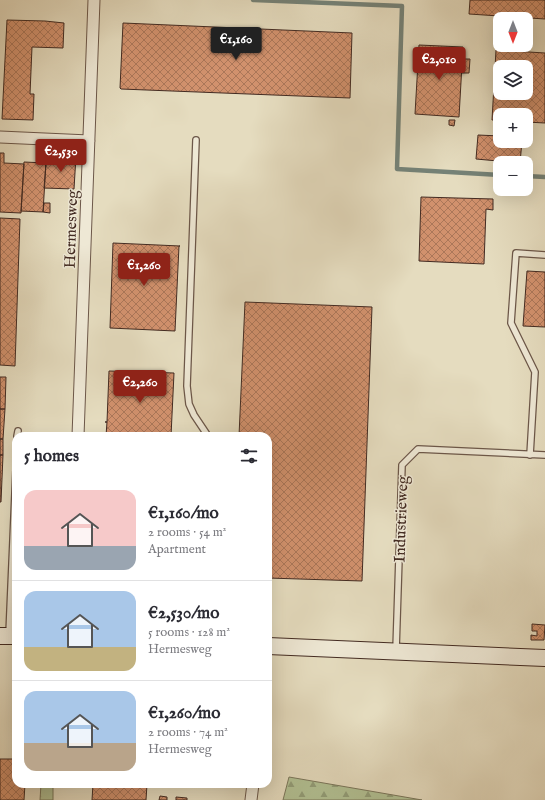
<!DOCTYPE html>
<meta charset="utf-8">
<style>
:root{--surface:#fff;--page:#f2f2f3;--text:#2b2b33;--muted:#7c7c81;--line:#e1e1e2;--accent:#8f2418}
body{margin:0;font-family:"IM FELL English",serif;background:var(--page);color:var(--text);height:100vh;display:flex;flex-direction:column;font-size:15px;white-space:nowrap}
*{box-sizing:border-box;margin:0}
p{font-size:13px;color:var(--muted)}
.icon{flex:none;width:22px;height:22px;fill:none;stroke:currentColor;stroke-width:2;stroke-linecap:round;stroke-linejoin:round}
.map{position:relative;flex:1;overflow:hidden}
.panel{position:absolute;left:12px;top:432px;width:260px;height:356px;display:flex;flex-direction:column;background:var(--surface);border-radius:12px;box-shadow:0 4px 16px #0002}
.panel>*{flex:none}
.needle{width:26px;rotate:180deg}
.fabs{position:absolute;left:493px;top:12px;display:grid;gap:8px}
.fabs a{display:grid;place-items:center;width:40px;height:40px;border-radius:8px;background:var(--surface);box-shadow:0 4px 16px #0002;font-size:20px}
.price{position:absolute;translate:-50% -34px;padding:0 9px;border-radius:4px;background:var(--accent);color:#fff;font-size:13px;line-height:26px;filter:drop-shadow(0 1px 2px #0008)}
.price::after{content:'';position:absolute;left:50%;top:24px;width:12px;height:9px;margin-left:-6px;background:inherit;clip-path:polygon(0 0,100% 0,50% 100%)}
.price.on{background:#222;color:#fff}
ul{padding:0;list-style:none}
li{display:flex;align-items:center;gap:12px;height:100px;padding:0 12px}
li+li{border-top:1px solid var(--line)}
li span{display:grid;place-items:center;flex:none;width:112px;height:80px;border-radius:12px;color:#555}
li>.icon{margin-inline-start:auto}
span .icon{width:48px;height:48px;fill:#fffc;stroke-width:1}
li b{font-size:17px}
h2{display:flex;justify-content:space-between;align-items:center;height:48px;padding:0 12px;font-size:17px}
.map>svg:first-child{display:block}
</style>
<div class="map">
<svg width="545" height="800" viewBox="0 0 545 800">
<defs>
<pattern id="forest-firs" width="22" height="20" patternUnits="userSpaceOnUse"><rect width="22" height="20" fill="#b2c194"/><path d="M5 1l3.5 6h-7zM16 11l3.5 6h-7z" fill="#929d78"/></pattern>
<pattern id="building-cross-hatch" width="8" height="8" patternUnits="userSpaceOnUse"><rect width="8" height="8" fill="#d1916d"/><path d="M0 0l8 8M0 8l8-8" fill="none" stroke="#ab7759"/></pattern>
</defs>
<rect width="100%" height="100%" fill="#e5dcbf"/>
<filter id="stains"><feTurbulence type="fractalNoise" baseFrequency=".005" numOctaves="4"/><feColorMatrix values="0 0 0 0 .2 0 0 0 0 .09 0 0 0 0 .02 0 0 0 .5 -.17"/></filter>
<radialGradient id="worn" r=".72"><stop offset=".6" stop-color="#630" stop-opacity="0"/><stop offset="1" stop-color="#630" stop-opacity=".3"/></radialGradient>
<!-- forest -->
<path fill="url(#forest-firs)" stroke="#7a765b" d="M 289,777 L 422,800 L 283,800 Z
M 41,784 L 53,784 L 53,800 L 40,800 Z"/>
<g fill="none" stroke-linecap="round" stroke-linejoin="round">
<!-- stream -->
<path stroke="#758277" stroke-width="4.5" d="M 253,0 L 402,6 L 397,169 L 500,175
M 526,176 L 545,177"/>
</g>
<!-- building -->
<path fill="url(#building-cross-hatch)" stroke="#432b22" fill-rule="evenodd" d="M 470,0 L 545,0 L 545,19 L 469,14 Z
M 7,20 L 45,21 L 64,23 L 63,48 L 32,47 L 30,94 L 34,94 L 33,120 L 2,119 Z
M 123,23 L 352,33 L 350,98 L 121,89 L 120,88 Z
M 419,45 L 463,47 L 459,117 L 415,114 Z
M 496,50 L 545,53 L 545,123 L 526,122 L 526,115 L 500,115 L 500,120 L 492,120 ZM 500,67 L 526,67 L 526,93 L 500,93 Z
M 463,59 L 470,59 L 469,73 L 462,73 Z
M 449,120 L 455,120 L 454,126 L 449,125 Z
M 478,135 L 500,136 L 500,141 L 522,141 L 520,163 L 476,159 Z
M 0,153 L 4,153 L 4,163 L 24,164 L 21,213 L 0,212 Z
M 52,155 L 76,156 L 74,189 L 44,188 L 46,163 L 51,163 Z
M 24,162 L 46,163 L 43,212 L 21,211 Z
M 421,197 L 493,199 L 493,210 L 486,209 L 484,264 L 419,261 Z
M 44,203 L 50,203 L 50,213 L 43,212 Z
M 0,218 L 20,219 L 15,366 L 0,365 Z
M 113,243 L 180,246 L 179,246 L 175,331 L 110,328 Z
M 527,271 L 545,272 L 545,327 L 523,326 Z
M 245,302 L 372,307 L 362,581 L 268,578 L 268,436 L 239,436 Z
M 109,371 L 174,373 L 171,436 L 106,436 L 107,422 L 105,422 L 107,422 Z
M 0,377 L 6,377 L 5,409 L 0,409 Z
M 0,409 L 5,409 L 3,439 L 0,439 Z
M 0,439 L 3,439 L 3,455 L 0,455 Z
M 0,455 L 3,455 L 1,502 L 0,502 Z
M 532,624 L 545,625 L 544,640 L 531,640 L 531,635 L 537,636 L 537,631 L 532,631 Z
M 0,759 L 16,759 L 16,784 L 25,784 L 24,800 L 0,800 Z
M 93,784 L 147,784 L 146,800 L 92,800 Z
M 160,796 L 167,797 L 167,800 L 159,800 Z
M 176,797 L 187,798 L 187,800 L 176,800 Z"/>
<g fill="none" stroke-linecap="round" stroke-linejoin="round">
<!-- lane casing -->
<g stroke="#6c5749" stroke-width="8">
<path id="lane" d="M 196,140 L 187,386 L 189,404 L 194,415 L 208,436
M 17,436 L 18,431
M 530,455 L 535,372 L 511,323 L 516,253 L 545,255
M 9,634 L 16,470
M 396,650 L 402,465 L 418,449 L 545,455"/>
</g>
<!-- street casing -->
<g stroke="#6c5749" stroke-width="13">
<path id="street" d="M 0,137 L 89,141
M 78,436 L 94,0
M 251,800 L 253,784"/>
</g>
<!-- secondary casing -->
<g stroke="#432b22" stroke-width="18">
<path id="secondary" d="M 0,636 L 16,636
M 268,646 L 545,658"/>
</g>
<!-- lane -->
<use href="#lane" stroke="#eee8d5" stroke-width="5.5"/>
<!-- street -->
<use href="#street" stroke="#eee8d5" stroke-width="11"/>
<!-- secondary -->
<use href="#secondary" stroke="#eee8d5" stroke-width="16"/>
</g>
<g text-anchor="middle" stroke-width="3" stroke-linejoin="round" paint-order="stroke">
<!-- street labels -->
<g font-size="16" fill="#432b22" stroke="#eee8d5">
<text transform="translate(70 229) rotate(-88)" y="6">Hermesweg</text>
<text transform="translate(400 519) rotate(-88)" y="6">Industrieweg</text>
</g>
</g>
<rect width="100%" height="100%" filter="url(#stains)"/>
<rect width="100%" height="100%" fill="url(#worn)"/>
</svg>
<div class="fabs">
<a><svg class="needle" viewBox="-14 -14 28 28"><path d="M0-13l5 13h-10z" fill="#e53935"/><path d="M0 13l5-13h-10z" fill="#7c7c81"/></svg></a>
<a><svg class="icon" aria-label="layers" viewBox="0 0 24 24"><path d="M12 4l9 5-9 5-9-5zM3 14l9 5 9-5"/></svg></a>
<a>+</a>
<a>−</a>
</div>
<b class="price on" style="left:236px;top:61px">€1,160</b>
<b class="price" style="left:439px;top:81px">€2,010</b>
<b class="price" style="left:61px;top:173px">€2,530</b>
<b class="price" style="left:144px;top:287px">€1,260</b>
<b class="price" style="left:140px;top:404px">€2,260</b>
<section class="panel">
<h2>5 homes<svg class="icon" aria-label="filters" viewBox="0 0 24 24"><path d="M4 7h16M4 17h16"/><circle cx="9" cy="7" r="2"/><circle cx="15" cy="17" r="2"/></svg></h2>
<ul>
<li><span style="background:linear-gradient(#f6c9c9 70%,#9aa5b1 0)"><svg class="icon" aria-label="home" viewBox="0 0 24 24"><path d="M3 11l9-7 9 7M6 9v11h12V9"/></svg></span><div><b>€1,160/mo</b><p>2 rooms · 54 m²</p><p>Apartment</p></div></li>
<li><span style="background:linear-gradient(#a9c7e8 70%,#c2b280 0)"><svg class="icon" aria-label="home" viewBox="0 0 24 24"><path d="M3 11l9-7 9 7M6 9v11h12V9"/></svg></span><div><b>€2,530/mo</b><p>5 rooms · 128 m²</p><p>Hermesweg</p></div></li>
<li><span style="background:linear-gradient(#a9c7e8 65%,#b9a48a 0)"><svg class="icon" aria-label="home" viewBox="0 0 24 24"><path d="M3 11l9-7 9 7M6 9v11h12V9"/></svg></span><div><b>€1,260/mo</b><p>2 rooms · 74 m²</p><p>Hermesweg</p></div></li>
</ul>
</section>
</div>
